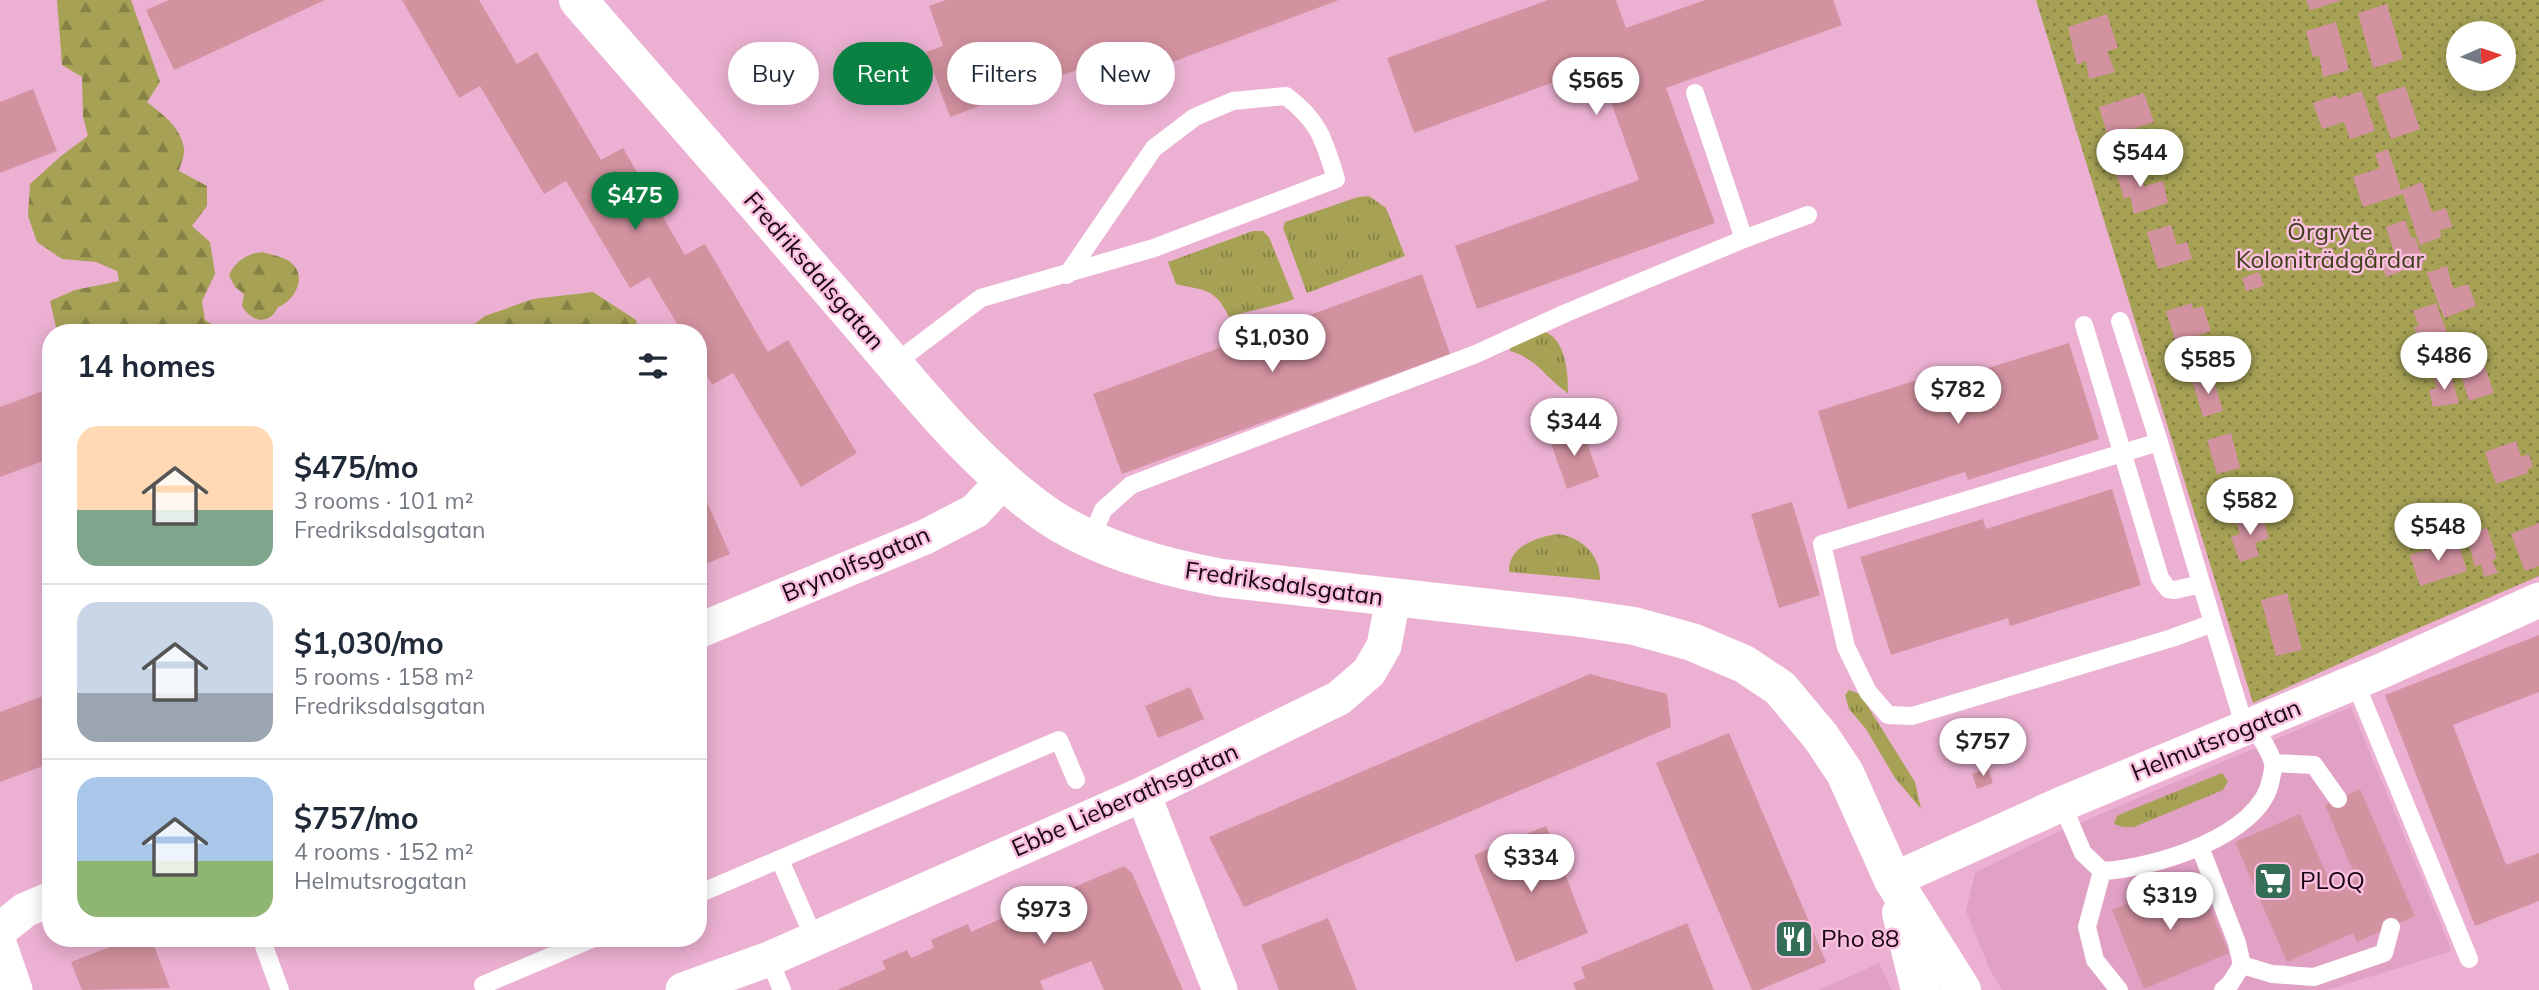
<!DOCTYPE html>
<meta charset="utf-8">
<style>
:root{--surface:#fff;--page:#f2f2f3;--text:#1f2937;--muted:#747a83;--line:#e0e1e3;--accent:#0b8043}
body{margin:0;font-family:Mulish,sans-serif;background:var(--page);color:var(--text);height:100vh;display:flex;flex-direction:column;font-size:26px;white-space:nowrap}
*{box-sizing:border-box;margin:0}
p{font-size:23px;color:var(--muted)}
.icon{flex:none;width:38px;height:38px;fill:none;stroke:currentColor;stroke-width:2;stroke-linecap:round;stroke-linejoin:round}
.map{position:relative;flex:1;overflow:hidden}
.panel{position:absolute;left:42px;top:324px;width:665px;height:623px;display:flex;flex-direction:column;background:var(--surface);border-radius:28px;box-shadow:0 4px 18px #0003}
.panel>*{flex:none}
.hud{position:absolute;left:728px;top:42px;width:665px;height:63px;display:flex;gap:14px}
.needle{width:46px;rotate:87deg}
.buttons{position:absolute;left:2446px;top:21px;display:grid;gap:14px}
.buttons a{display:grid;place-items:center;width:70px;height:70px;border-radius:50%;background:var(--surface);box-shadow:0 4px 18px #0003;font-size:35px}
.price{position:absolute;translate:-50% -60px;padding:0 16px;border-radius:24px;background:#fff;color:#222;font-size:23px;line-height:46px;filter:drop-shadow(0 2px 4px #0008)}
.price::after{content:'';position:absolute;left:50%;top:42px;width:21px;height:16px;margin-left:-10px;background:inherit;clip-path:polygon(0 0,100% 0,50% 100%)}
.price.current{background:var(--accent);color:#fff}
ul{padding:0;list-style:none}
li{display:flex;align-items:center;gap:21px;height:175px;padding:0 35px}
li+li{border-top:2px solid var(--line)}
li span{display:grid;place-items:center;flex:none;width:196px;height:140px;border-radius:21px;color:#555}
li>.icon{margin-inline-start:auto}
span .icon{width:84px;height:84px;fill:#fffc;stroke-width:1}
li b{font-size:30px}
h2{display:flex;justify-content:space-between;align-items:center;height:84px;padding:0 35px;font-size:30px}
.tag{padding:0 24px;border-radius:32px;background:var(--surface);box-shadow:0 4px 18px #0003;font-size:24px;line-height:63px}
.tag.current{background:var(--accent);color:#fff}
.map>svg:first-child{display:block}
</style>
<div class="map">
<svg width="2539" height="990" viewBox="0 0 2539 990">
<defs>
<pattern id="grass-tufts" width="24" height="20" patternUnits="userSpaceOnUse" patternTransform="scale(1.75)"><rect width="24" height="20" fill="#a6a155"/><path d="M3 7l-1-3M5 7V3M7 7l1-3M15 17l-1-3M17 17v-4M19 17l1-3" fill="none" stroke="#868145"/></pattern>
<pattern id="forest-firs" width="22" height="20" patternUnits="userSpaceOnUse" patternTransform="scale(1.75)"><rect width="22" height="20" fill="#a6a155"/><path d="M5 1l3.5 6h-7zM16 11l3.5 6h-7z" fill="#868145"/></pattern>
<pattern id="garden-dots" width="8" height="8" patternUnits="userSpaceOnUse" patternTransform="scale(1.75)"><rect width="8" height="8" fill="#a6a155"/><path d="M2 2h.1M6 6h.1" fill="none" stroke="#868145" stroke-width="1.8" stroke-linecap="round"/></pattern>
</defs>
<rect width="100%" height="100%" fill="#ecb1d2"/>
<!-- built -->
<path fill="#e1a1c4" d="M 2351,707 L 2452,951 L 2328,990 L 2002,990 L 1990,970 L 1966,911 L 1975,873 L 2047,837 Z
M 1879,963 L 1892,990 L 1819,990 Z"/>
<!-- grass -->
<path fill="url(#grass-tufts)" d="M 1369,196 L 1386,208 L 1405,256 L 1307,293 L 1283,228 L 1285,222 L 1358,197 Z
M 1253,231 L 1263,231 L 1269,237 L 1294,299 C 1273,307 1251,310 1229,317 C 1215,288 1206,291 1176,284 L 1168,262 Z
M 1545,332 C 1566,340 1568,373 1568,393 C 1547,380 1537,358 1510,351 L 1510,346 Z
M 1558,534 C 1582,537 1601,556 1600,580 L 1509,572 C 1508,546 1537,537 1558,534 Z
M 1849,690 L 1860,694 L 1915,782 L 1921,809 L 1895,778 L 1866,729 L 1849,709 L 1845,695 Z
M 2222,773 L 2228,781 L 2223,790 L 2134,827 L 2123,827 L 2114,824 L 2117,816 L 2128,811 Z"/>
<!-- forest -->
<path fill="url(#forest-firs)" d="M 57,0 L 131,0 L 160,82 L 147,102 C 163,115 180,126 184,148 C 185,155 181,164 179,171 L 207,186 L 207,206 L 192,226 L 210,242 L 215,274 L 202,301 L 205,320 L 225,332 L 63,332 L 56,327 L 50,301 L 75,290 L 119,281 L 117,271 L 96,262 L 62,259 L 37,242 L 28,216 L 30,184 L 61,156 L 88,136 L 83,117 L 82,77 L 62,65 Z
M 262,252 C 271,255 281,256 289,261 C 309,275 295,301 278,307 C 269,326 251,322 242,306 L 244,294 L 235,287 L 229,275 C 236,261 246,254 262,252 Z
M 593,292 L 636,320 L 639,332 L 464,332 L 485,316 L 533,299 Z"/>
<!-- garden -->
<path fill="url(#garden-dots)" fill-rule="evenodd" d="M 2036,0 L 2539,0 L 2539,576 L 2391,640 L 2253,703 ZM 2459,33 L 2504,33 L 2504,79 L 2459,79 Z"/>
<!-- building -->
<path fill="#d392a0" d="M 169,0 L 325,0 L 174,70 L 146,10 Z
M 402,0 L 479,0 L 517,64 L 537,52 L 601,160 L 623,148 L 685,255 L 705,244 L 768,352 L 788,340 L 857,453 L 801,487 L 733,373 L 712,385 L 698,361 L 698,332 L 682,332 L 649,277 L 630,288 L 566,181 L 544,194 L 480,86 L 459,98 Z
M 946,0 L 1339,0 L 1124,80 L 1115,56 L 950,117 L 926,52 L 943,46 L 929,6 Z
M 1548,0 L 1616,0 L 1626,28 L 1705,0 L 1833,0 L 1842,25 L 1666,88 L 1715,223 L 1477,309 L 1455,246 L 1639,180 L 1598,66 L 1414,133 L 1387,58 Z
M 2306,0 L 2340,0 L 2340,1 L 2310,10 Z
M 2387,4 L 2403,59 L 2373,68 L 2358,13 Z
M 2107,14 L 2118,48 L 2107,51 L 2115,72 L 2089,79 L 2086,61 L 2077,65 L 2068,27 Z
M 2336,22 L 2349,70 L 2323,77 L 2319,56 L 2313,57 L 2306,31 Z
M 2405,86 L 2420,129 L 2391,139 L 2376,96 Z
M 33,89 L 57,151 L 0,173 L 0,102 Z
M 2362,91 L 2375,131 L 2350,139 L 2344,122 L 2322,129 L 2313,103 L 2337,95 L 2338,99 Z
M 2144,93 L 2154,122 L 2108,137 L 2099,107 Z
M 2388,149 L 2401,190 L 2422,182 L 2432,212 L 2446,208 L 2452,227 L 2440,230 L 2441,237 L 2420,245 L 2403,194 L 2363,207 L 2353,177 L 2380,168 L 2375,154 Z
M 2138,161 L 2144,186 L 2163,181 L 2168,203 L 2134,214 L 2130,196 L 2124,199 L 2115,168 Z
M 2405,220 L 2411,238 L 2415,237 L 2424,263 L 2386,277 L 2381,262 L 2396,257 L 2386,227 Z
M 2171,225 L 2177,245 L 2187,242 L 2192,259 L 2158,269 L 2147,232 Z
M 2447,266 L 2453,289 L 2468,284 L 2476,306 L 2444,318 L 2427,273 Z
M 2259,272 L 2264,286 L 2246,291 L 2242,278 Z
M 1422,274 L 1450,354 L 1122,474 L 1093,394 Z
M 2192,303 L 2193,309 L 2203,306 L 2211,331 L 2176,343 L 2166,311 Z
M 2436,303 L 2448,336 L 2426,344 L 2424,340 L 2419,341 L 2414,327 L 2419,326 L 2413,311 Z
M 2069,343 L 2099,439 L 1968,480 L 1965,472 L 1848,509 L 1818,411 L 1940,373 L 1943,382 Z
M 2484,364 L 2494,393 L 2469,401 L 2460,372 Z
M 2212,374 L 2223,411 L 2203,417 L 2192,380 Z
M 2451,375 L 2459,403 L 2433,407 L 2429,390 L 2437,388 L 2434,379 Z
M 51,388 L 51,458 L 0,477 L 0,407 Z
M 1582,428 L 1599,477 L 1567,489 L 1550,440 Z
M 2231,433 L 2240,468 L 2217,474 L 2207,440 Z
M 2516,441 L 2521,457 L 2529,454 L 2533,467 L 2527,469 L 2528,473 L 2496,484 L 2485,452 Z
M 2112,489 L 2141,585 L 2010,626 L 2008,618 L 1891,655 L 1860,557 L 1983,519 L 1986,529 Z
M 702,491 L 730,554 L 698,567 L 698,492 Z
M 1792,502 L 1820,595 L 1779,608 L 1751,514 Z
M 2261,513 L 2269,538 L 2255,543 L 2259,556 L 2240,562 L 2231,537 L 2240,534 L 2236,521 Z
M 2539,523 L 2539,566 L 2525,571 L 2511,534 Z
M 2487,528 L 2497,558 L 2492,561 L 2498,573 L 2484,577 L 2481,564 L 2475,567 L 2466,534 Z
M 2457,540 L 2467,571 L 2420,586 L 2410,555 Z
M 2287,593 L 2302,650 L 2276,656 L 2261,600 Z
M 2539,635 L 2539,692 L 2453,725 L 2506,865 L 2539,853 L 2539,901 L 2475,926 L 2385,695 Z
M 1590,674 L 1667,694 L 1671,727 L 1244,907 L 1209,837 Z
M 1190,687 L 1204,719 L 1158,738 L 1145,706 Z
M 51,693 L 51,763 L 0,782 L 0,712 Z
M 1729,733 L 1826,962 L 1759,990 L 1752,990 L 1656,763 Z
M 1988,768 L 1993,783 L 1977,789 L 1972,774 Z
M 2360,789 L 2415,916 L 2357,942 L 2353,933 L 2287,962 L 2235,842 L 2300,814 L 2333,889 L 2356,878 L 2325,805 Z
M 1546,826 L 1588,933 L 1516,962 L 1474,855 Z
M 1124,866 L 1132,873 L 1183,990 L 1104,990 L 1091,961 L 1040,981 L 1044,990 L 837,990 L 886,969 L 882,961 L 907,950 L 911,958 L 934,948 L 931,940 L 968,924 L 971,932 L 1009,915 L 1006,908 L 1031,897 L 1034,904 Z
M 2196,875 L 2229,953 L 2144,989 L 2112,910 Z
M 1328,918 L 1357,990 L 1279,990 L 1261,945 Z
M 1687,923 L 1714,990 L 1576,990 L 1573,983 L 1585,978 L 1581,967 Z
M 133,938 L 151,938 L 170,988 L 82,990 L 71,962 Z"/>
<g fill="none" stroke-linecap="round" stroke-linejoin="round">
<!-- lane -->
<path stroke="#fff" stroke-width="18" d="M 1695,93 L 1744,239
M 2120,321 L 2159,442
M 2084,325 L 2160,578 L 2168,589 L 2175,590 L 2201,584
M 894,364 L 981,298 L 1154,248 L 1336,179 C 1324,140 1320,122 1286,96 L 1233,101 L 1195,117 L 1154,148 L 1067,275
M 1091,539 L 1103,510 L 1131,485 L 1476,354 L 1566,313 L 1744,239 L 1808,215
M 2213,623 L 2159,442 L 1822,544 L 1846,647 L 1868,692 L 1888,715 L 1912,716 L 2172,638 L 2213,623 L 2245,728
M 2355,682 L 2469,959
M 2273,763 L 2314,765 L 2338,799
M 2062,804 L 2083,853 L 2102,871 C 2152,869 2262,836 2271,779 C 2272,774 2274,767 2273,763 C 2270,750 2259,736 2253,724
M 2200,847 L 2237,943 L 2242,965 L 2230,984 L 2223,990
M 780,860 L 814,938
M 2102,871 L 2087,927 L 2095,960 L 2119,990
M 698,894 L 1059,740 L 1076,780
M 261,938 L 280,990
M 769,959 L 782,990
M 2242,965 L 2272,974 L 2314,977 L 2384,953 L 2391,927
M 483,985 L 594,938"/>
<!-- street -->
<path stroke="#fff" stroke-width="35" d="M 698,631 L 925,537 L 975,511 L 1003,481
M 1143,794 L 1220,990
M 1893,880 L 2062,804 L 2379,672 L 2539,600
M 0,930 L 25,910 L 51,899
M 0,946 L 15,990
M 683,990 L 769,959 L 1143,794 L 1339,698 L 1369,672 L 1384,646 L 1393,599"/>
<!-- secondary -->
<path stroke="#fff" stroke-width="38" d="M 578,0 C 668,103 757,205 846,308 C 907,378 969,460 1044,513 C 1095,549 1162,567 1222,578 L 1573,617 L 1634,626 L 1692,642 L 1744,664 L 1780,688 L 1821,737 L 1845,773 L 1893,880 L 1962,990
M 1901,913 L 1920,990"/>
</g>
<!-- icons -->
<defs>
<g id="supermarket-square" transform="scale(2.0125)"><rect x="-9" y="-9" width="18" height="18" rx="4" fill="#356e57" stroke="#fabedf"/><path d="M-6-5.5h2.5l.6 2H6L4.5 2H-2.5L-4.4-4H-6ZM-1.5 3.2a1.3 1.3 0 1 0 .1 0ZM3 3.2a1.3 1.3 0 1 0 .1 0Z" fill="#fff"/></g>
<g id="restaurant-square" transform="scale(2.0125)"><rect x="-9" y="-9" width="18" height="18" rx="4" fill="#356e57" stroke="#fabedf"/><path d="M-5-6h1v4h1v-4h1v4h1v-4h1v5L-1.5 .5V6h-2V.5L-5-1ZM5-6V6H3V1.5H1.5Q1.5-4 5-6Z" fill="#fff"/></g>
</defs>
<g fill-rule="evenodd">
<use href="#supermarket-square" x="2273" y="881"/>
<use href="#restaurant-square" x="1794" y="939"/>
</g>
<g text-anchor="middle" stroke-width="5" stroke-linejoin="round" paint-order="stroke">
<!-- park labels -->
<g font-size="24" fill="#42401c" stroke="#fabedf">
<text x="2330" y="240">Örgryte<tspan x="2330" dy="28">Koloniträdgårdar</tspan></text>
</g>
<!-- street labels -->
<g font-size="24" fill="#180611" stroke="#fabedf">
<text transform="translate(814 271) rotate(49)" y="8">Fredriksdalsgatan</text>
<text transform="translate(856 564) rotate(-23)" y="8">Brynolfsgatan</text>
<text transform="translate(1284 584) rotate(8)" y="8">Fredriksdalsgatan</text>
<text transform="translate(2216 740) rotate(-22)" y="8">Helmutsrogatan</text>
<text transform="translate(1125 800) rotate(-24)" y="8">Ebbe Lieberathsgatan</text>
</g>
<!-- poi labels -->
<g font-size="24" fill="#180611" stroke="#fabedf" text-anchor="start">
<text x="2300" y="889">PLOQ</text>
<text x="1821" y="947">Pho 88</text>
</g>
</g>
</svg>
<div class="buttons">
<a><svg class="needle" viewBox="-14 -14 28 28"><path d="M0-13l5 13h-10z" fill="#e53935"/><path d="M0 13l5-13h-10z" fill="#747a83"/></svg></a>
</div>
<b class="price" style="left:1596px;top:117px">$565</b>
<b class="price" style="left:2140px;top:189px">$544</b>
<b class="price current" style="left:635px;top:232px">$475</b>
<b class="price" style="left:1272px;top:374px">$1,030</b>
<b class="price" style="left:2444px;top:392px">$486</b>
<b class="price" style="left:2208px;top:396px">$585</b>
<b class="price" style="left:1958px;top:426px">$782</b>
<b class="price" style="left:1574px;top:458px">$344</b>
<b class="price" style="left:2250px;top:537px">$582</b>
<b class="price" style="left:2438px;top:563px">$548</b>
<b class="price" style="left:1983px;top:778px">$757</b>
<b class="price" style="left:1531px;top:894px">$334</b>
<b class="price" style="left:2170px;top:932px">$319</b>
<b class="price" style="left:1044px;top:946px">$973</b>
<div class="hud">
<a class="tag">Buy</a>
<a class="tag current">Rent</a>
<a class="tag">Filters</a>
<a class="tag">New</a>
</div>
<section class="panel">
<h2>14 homes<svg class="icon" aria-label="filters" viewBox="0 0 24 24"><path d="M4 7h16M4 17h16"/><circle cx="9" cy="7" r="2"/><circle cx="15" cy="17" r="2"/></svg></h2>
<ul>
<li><span style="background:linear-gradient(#ffd9b3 60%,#7fa58c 0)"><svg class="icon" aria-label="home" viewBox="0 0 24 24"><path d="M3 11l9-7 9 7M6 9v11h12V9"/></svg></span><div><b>$475/mo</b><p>3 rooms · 101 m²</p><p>Fredriksdalsgatan</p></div></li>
<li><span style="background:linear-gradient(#c9d6e8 65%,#9aa5b1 0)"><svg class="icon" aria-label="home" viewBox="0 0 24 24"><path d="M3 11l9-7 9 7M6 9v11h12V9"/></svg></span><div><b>$1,030/mo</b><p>5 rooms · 158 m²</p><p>Fredriksdalsgatan</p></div></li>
<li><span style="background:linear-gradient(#a9c7e8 60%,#8fb573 0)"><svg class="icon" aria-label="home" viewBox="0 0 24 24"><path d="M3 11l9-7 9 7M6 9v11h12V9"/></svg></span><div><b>$757/mo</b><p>4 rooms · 152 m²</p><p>Helmutsrogatan</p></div></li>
</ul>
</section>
</div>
